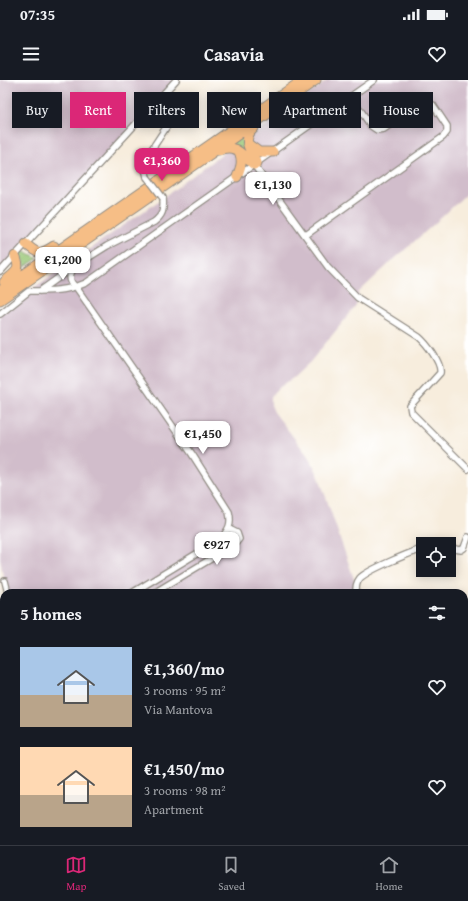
<!DOCTYPE html>
<meta charset="utf-8">
<style>
:root{--surface:#171b24;--page:#20242c;--text:#f1f3f6;--muted:#9ea1a6;--line:#363941;--accent:#db2777}
body{margin:0;font-family:"Gentium Book Plus",serif;background:var(--page);color:var(--text);height:100vh;display:flex;flex-direction:column;font-size:15px;white-space:nowrap}
*{box-sizing:border-box;margin:0}
p{font-size:13px;color:var(--muted)}
.icon{flex:none;width:22px;height:22px;fill:none;stroke:currentColor;stroke-width:2;stroke-linecap:round;stroke-linejoin:round}
.map{position:relative;flex:1;overflow:hidden}
.drawer{position:absolute;left:0px;top:509px;width:468px;height:256px;display:flex;flex-direction:column;background:var(--surface);border-radius:12px 12px 0 0;box-shadow:0 2px 10px #0003}
.drawer>*{flex:none}
.hud{position:absolute;left:12px;top:12px;width:444px;height:36px;display:flex;gap:8px}
.fabs{position:absolute;left:416px;top:457px;display:grid;gap:8px}
.fabs a{display:grid;place-items:center;width:40px;height:40px;border-radius:0px;background:var(--surface);box-shadow:0 2px 10px #0003;font-size:20px}
.price{position:absolute;translate:-50% -34px;padding:0 9px;border-radius:8px;background:#fff;color:#222;font-size:13px;line-height:26px;filter:drop-shadow(0 1px 2px #0008)}
.price::after{content:'';position:absolute;left:50%;top:24px;width:12px;height:9px;margin-left:-6px;background:inherit;clip-path:polygon(0 0,100% 0,50% 100%)}
.price.active{background:var(--accent);color:#fff}
ul{padding:0;list-style:none}
li{display:flex;align-items:center;gap:12px;height:100px;padding:0 20px}
li span{display:grid;place-items:center;flex:none;width:112px;height:80px;border-radius:0px;color:#555}
li>.icon{margin-inline-start:auto}
span .icon{width:48px;height:48px;fill:#fffc;stroke-width:1}
li b{font-size:17px}
h2{display:flex;justify-content:space-between;align-items:center;height:48px;padding:0 20px;font-size:17px}
.chip{padding:0 14px;border-radius:0px;background:var(--surface);box-shadow:0 2px 10px #0003;font-size:14px;line-height:36px}
.chip.active{background:var(--accent);color:#fff}
.status{display:flex;justify-content:space-between;align-items:center;height:28px;padding:0 20px;background:var(--surface);direction:ltr}
.status svg{height:11px;fill:currentColor}
header{display:flex;justify-content:space-between;align-items:center;height:52px;padding:0 20px;background:var(--surface);font-size:18px;font-weight:700}
.tab-bar{display:flex;justify-content:space-around;align-items:center;height:56px;border-top:1px solid var(--line);background:var(--surface);font-size:11px;color:var(--muted)}
.tab-bar a{display:grid;justify-items:center;gap:2px}
.tab-bar .active{color:var(--accent)}
.map>svg:first-child{display:block}
</style>
<div class="status"><b>07:35</b><svg viewBox="0 0 49 12"><path d="M0 12V9h3v3zM5 12V6h3v6zM10 12V3h3v9zM15 12V0h3v12zM26 1h20v11H26zM47 4h2v5h-2z"/></svg></div>
<header><svg class="icon" aria-label="menu" viewBox="0 0 24 24"><path d="M4 6h16M4 12h16M4 18h16"/></svg>Casavia<svg class="icon" aria-label="heart" viewBox="0 0 24 24"><path d="M12 20l-8-8c-3-5 5-10 8-4 3-6 11-1 8 4z"/></svg></header>
<div class="map">
<svg width="468" height="765" viewBox="0 0 468 765">
<rect width="100%" height="100%" fill="#fff"/>
<filter id="ink" filterUnits="userSpaceOnUse"><feTurbulence type="fractalNoise" baseFrequency=".025" numOctaves="2"/><feDisplacementMap in="SourceGraphic" scale="8" xChannelSelector="R" yChannelSelector="G"/><feConvolveMatrix kernelMatrix="1 2 1 2 8 2 1 2 1" color-interpolation-filters="sRGB"/></filter>
<filter id="wash" filterUnits="userSpaceOnUse"><feTurbulence type="fractalNoise" baseFrequency=".012" numOctaves="4" result="noise"/><feDisplacementMap in="SourceGraphic" scale="16" xChannelSelector="R" yChannelSelector="G"/><feGaussianBlur stdDeviation="0.9" result="paint"/><feColorMatrix in="noise" values="0 0 0 0 0 0 0 0 0 0 0 0 0 0 0 0 0 1.4 0 .05"/><feComposite in="paint" operator="in"/></filter>
<g filter="url(#wash)">
<rect width="100%" height="100%" fill="#f7eddd"/>
<!-- industrial -->
<path fill="#d1bdcb" d="M 0,0 L 176,0 L 0,192 Z
M 328,0 L 468,0 L 468,112 L 442,137 L 391,182 L 359,212 L 356,226 L 320,270 L 310,282 L 293,298 L 277,309 L 273,313 L 271,318 L 271,325 L 274,332 L 311,380 L 319,397 L 356,505 L 356,513 L 6,513 L 0,478 L 0,234 L 29,211 L 163,118 L 231,67 L 247,59 Z"/>
<!-- green -->
<path fill="#96c573" stroke="#60784f" d="M 246,53 L 252,77 L 230,64 Z
M 23,170 L 38,178 L 24,188 L 24,183 L 20,174 Z"/>
</g>
<g filter="url(#ink)">
<g fill="none" stroke-linecap="round" stroke-linejoin="round">
<!-- minor casing -->
<g stroke="#918c84" stroke-width="8">
<path id="minor" d="M 254,85 L 328,187 L 358,218 L 419,257 C 426,263 442,283 440,293 L 410,326 L 411,332 L 468,389
M 147,97 L 144,84 L 146,78 L 171,40 C 174,29 168,24 161,17
M 306,155 L 443,57 L 447,52 L 447,46 L 433,25 L 426,22 L 419,24 L 384,49 L 377,50 L 371,46 L 351,16
M 75,186 C 70,193 67,201 76,207 L 192,374 L 229,432 C 232,444 229,449 221,459 L 132,513
M 0,192 L 176,0
M 40,211 L 75,186 L 107,166 L 154,142 C 163,135 164,130 163,118
M 0,234 L 29,211 C 50,211 67,211 86,203 L 374,0
M 449,468 L 461,470 L 464,468 L 468,457
M 5,501 L 8,513
M 154,513 L 234,465 L 239,459 L 237,453 L 229,449
M 356,513 C 356,507 356,503 360,498 C 368,490 411,472 423,469
M 0,557 L 4,565
M 464,669 L 468,668
M 145,761 L 148,765
M 335,765 L 336,761"/>
</g>
<!-- trunk casing -->
<g stroke="#918c84" stroke-width="11">
<path id="trunk" d="M 254,48 C 241,59 250,71 257,83
M 248,64 L 259,72 L 273,72
M 219,70 C 236,63 242,75 254,85
M 237,97 C 240,89 243,83 240,74
M 26,164 C 38,175 40,175 54,166
M 4,202 C 15,192 22,191 15,176
M 0,211 L 303,0
M 0,220 L 142,122 L 316,0"/>
</g>
<!-- motorway casing -->
<g stroke="#918c84" stroke-width="12">
<path id="motorway" d="M 0,629 L 4,635
M 0,640 L 4,645
M 0,658 L 4,662
M 94,761 L 97,765
M 110,761 L 114,765"/>
</g>
<!-- minor -->
<use href="#minor" stroke="#fff" stroke-width="5.5"/>
<!-- trunk -->
<use href="#trunk" stroke="#f6be86" stroke-width="9"/>
<!-- motorway -->
<use href="#motorway" stroke="#f6be86" stroke-width="10"/>
<!-- minor-bridge casing -->
<g stroke="#918c84" stroke-width="8" stroke-linecap="butt">
<path id="minor-bridge" d="M 147,97 L 163,118"/>
</g>
<!-- minor-bridge -->
<use href="#minor-bridge" stroke="#fff" stroke-width="5.5"/>
</g>
</g>
</svg>
<div class="fabs">
<a><svg class="icon" aria-label="locate" viewBox="0 0 24 24"><circle cx="12" cy="12" r="6"/><path d="M12 2v4M12 18v4M2 12h4M18 12h4"/></svg></a>
</div>
<b class="price active" style="left:162px;top:102px">€1,360</b>
<b class="price" style="left:273px;top:126px">€1,130</b>
<b class="price" style="left:63px;top:201px">€1,200</b>
<b class="price" style="left:203px;top:375px">€1,450</b>
<b class="price" style="left:217px;top:486px">€927</b>
<div class="hud">
<a class="chip">Buy</a>
<a class="chip active">Rent</a>
<a class="chip">Filters</a>
<a class="chip">New</a>
<a class="chip">Apartment</a>
<a class="chip">House</a>
</div>
<section class="drawer">
<h2>5 homes<svg class="icon" aria-label="filters" viewBox="0 0 24 24"><path d="M4 7h16M4 17h16"/><circle cx="9" cy="7" r="2"/><circle cx="15" cy="17" r="2"/></svg></h2>
<ul>
<li><span style="background:linear-gradient(#a9c7e8 60%,#b9a48a 0)"><svg class="icon" aria-label="home" viewBox="0 0 24 24"><path d="M3 11l9-7 9 7M6 9v11h12V9"/></svg></span><div><b>€1,360/mo</b><p>3 rooms · 95 m²</p><p>Via Mantova</p></div><svg class="icon" aria-label="heart" viewBox="0 0 24 24"><path d="M12 20l-8-8c-3-5 5-10 8-4 3-6 11-1 8 4z"/></svg></li>
<li><span style="background:linear-gradient(#ffd9b3 60%,#b9a48a 0)"><svg class="icon" aria-label="home" viewBox="0 0 24 24"><path d="M3 11l9-7 9 7M6 9v11h12V9"/></svg></span><div><b>€1,450/mo</b><p>3 rooms · 98 m²</p><p>Apartment</p></div><svg class="icon" aria-label="heart" viewBox="0 0 24 24"><path d="M12 20l-8-8c-3-5 5-10 8-4 3-6 11-1 8 4z"/></svg></li>
</ul>
</section>
</div>
<nav class="tab-bar">
<a class="active"><svg class="icon" aria-label="map" viewBox="0 0 24 24"><path d="M3 6l6-2 6 2 6-2v14l-6 2-6-2-6 2zM9 4v14M15 6v14"/></svg>Map</a>
<a><svg class="icon" aria-label="saved" viewBox="0 0 24 24"><path d="M7 4h10v16l-5-4-5 4z"/></svg>Saved</a>
<a><svg class="icon" aria-label="home" viewBox="0 0 24 24"><path d="M3 11l9-7 9 7M6 9v11h12V9"/></svg>Home</a>
</nav>
